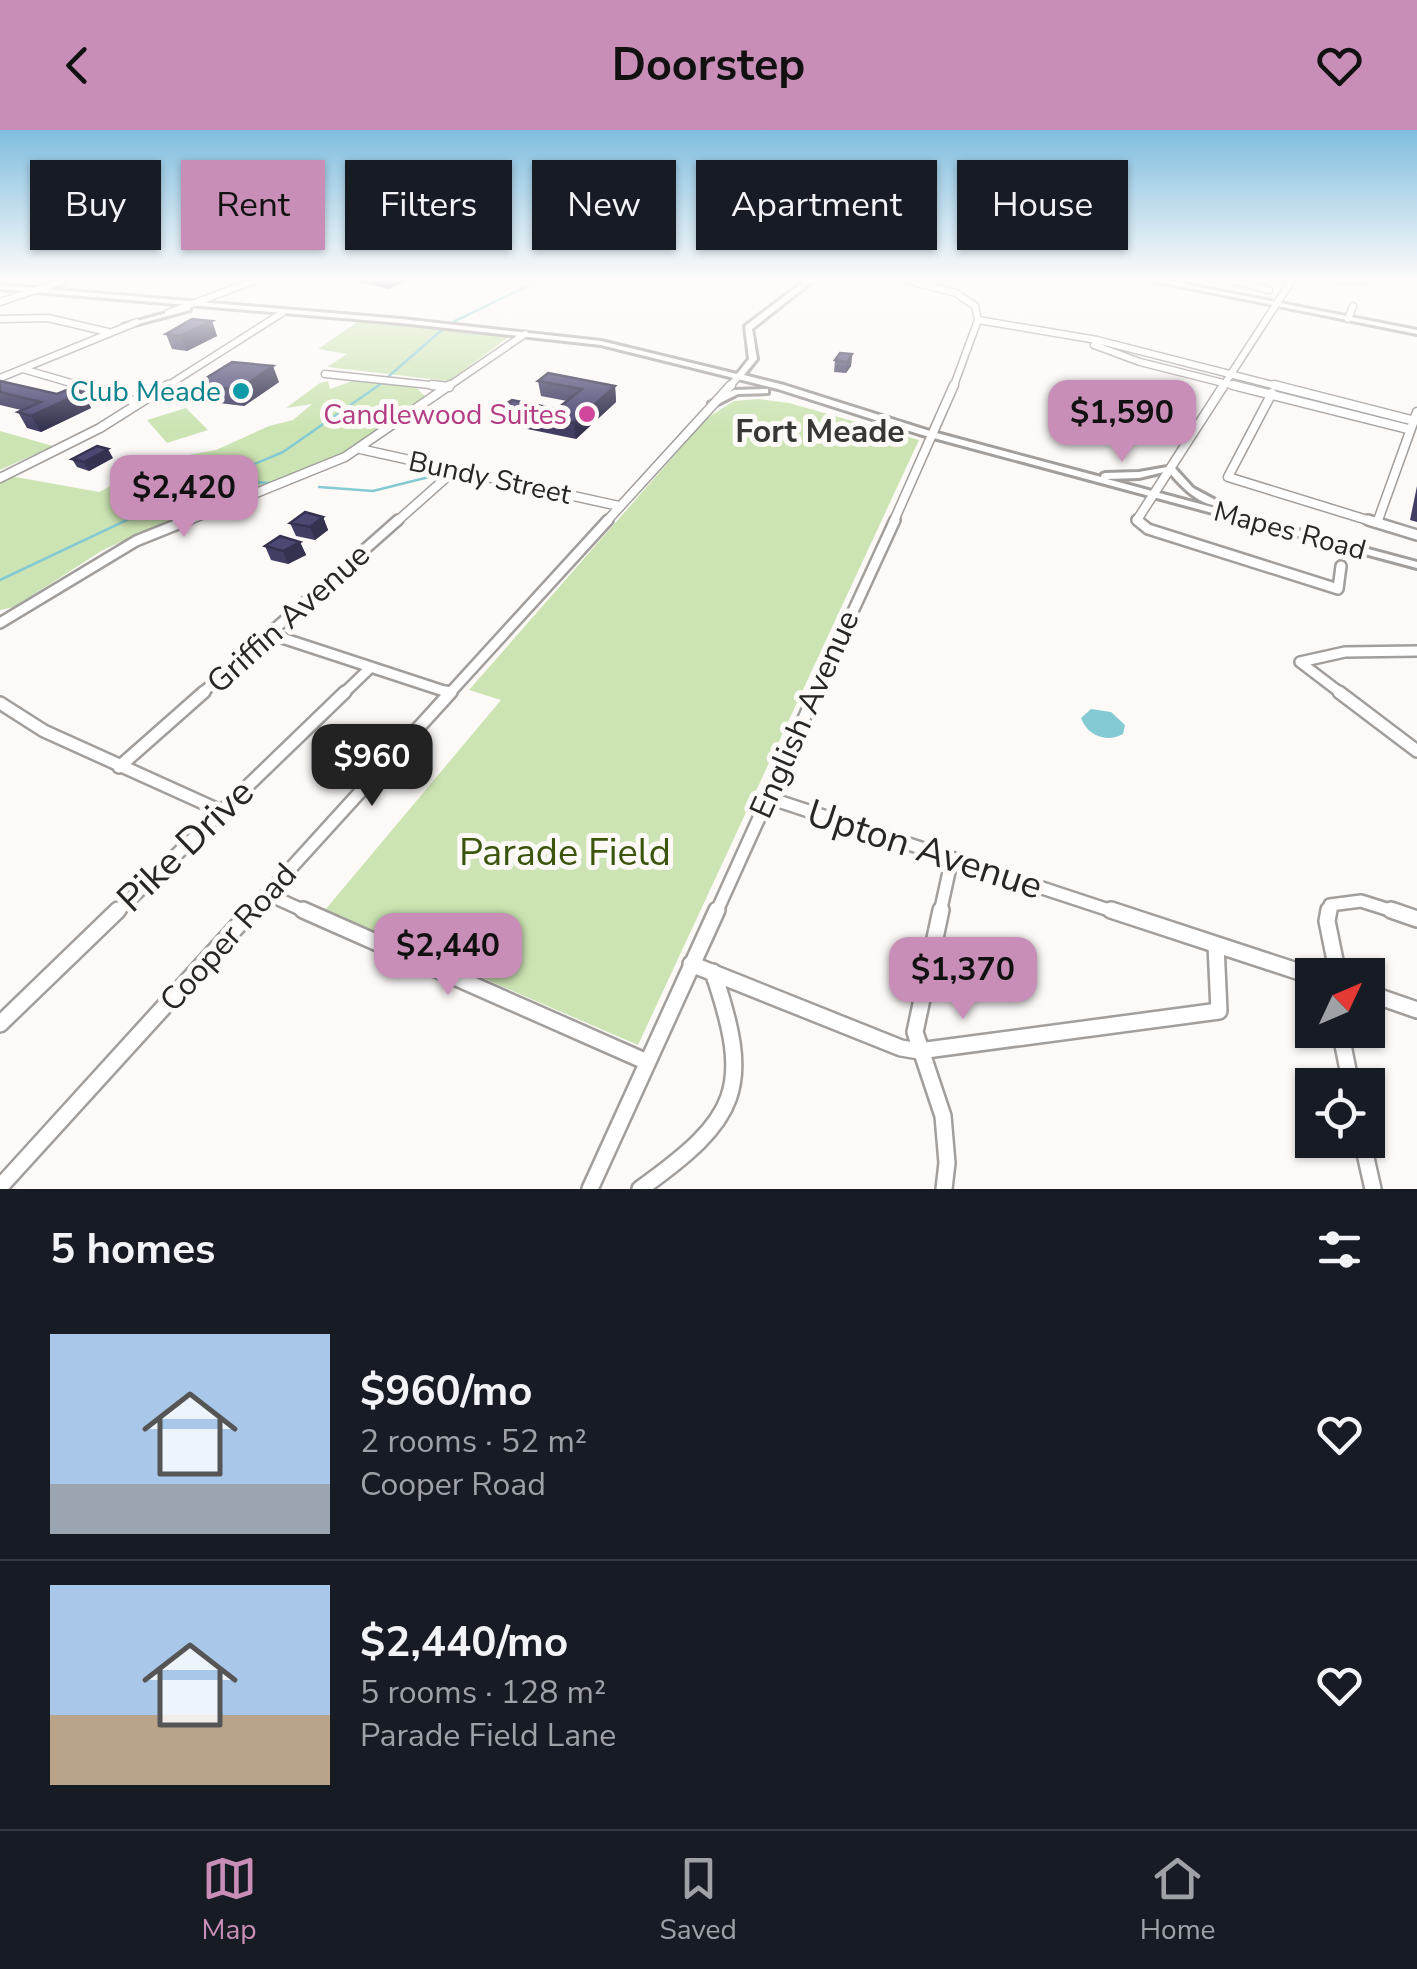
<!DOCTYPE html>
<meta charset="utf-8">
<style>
:root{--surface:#171b24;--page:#242831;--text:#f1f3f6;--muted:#9ea1a6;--line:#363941;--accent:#c88eb7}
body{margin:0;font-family:"Nunito Sans",sans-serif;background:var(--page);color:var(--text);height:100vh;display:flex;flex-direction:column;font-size:38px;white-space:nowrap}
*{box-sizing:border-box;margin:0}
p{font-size:32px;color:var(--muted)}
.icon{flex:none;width:55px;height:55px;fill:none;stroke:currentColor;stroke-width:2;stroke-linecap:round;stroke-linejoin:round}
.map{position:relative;height:1059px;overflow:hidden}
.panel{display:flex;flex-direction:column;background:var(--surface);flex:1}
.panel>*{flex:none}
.guide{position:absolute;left:30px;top:30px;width:1358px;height:90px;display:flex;gap:20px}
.needle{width:65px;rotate:46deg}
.controls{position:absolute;left:1295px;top:828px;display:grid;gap:20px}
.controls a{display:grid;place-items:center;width:90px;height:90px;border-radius:0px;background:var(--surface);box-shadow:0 2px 8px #0004;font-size:50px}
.price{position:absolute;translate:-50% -85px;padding:0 22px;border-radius:20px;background:var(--accent);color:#111;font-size:32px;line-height:65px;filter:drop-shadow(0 2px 5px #0008)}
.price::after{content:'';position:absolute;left:50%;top:60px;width:30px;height:22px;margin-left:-15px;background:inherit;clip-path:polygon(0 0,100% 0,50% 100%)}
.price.on{background:#222;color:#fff}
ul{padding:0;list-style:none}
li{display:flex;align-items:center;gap:30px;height:250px;padding:0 50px}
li+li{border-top:2px solid var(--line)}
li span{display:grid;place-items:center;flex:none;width:280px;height:200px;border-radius:0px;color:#555}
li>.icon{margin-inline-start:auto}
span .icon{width:120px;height:120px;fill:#fffc;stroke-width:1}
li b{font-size:42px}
h2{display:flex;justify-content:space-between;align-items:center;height:120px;padding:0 50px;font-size:42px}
.pill{padding:0 35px;border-radius:0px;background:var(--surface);box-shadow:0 2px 8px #0004;font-size:35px;line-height:90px}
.pill.on{background:var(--accent);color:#111}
header{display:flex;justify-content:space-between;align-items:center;height:130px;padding:0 50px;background:var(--accent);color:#111;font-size:45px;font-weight:700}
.dock{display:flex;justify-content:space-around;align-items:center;height:140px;border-top:2px solid var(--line);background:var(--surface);font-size:28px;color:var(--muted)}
.dock a{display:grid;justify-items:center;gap:5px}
.dock .on{color:var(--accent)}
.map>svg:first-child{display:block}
</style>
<header><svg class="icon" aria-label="back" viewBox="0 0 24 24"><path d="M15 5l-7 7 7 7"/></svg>Doorstep<svg class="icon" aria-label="heart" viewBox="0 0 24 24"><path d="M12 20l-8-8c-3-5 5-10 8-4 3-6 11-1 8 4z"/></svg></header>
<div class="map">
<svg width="1417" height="1059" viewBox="0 0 1417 1059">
<rect width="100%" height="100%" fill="#fcf9f7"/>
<!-- green -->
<path fill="#cce4b3" d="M 359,191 L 509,207 L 449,251 L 327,237 L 347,224 L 318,219 Z
M 358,249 L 411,253 L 426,267 L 336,328 L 156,396 L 103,420 L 14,477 L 0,480 L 0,350 L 10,346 L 99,362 L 161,330 L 216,320 L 269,296 L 293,290 L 312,274 L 286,278 L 320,253 L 328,251 L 330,259 Z
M 759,269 L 789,273 L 919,310 L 638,915 L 325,780 L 501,570 L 469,560 L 707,288 L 734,271 Z
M 186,278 L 208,300 L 167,313 L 147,290 Z
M 0,301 L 53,316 L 0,340 Z"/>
<!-- water -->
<path fill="#84cad2" d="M 1091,579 L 1111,582 L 1125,595 L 1123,604 C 1106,613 1088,606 1081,588 Z"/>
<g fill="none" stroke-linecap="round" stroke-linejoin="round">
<!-- stream -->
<path stroke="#84cad2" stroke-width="2.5" d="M 453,192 L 540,150
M 389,246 L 444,198
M 216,351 L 273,353
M 319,357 L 373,361 L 445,343
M 0,450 L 167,371 L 283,322 L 382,253"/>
<!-- minor-far4 casing -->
<g stroke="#a19e9c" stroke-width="9">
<path id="minor-far4" d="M 906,150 L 956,163 L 975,176 L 978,190 L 953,258
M 1232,150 L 1269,160
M 1335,150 L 1365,150
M 0,172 L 66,150
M 168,183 L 256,150
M 0,189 L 48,188 L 108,202
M 1348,189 L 1353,176
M 978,190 L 1097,210 L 1284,258
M 1094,215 L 1140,232 L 1243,258
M 23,239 L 88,258
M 325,244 L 449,257
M 0,248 L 137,192
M 164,258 L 282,183
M 446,258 L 525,204
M 728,258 L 739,246
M 1222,258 L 1292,150"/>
</g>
<!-- minor-far3 casing -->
<g stroke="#a19e9c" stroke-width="11">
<path id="minor-far3" d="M 81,255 L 140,273
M 432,255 L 449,257
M 1233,255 L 1408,299
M 1274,255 L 1411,290
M 1272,263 L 1228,347 L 1377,393
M 360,319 L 619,376
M 0,348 L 100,298 L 168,255
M 182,393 L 345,327 L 450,255
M 395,393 L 456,339
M 605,393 L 731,255
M 893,393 L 954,255
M 1140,393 L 1137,390 L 1224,255
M 1377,393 L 1417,282"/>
</g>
<!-- minor-far2 casing -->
<g stroke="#a19e9c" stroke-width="14">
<path id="minor-far2" d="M 1137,390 L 1148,399 L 1338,459 L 1341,436
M 1368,390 L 1417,405
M 0,493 L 136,411 L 188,390
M 270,504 L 450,563
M 201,564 L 398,390
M 343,564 L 371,537
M 449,564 L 608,390
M 815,564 L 895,390
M 1342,564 L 1300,532 L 1345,522 L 1417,521"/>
</g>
<!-- minor-far1 casing -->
<g stroke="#a19e9c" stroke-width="16">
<path id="minor-far1" d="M 446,562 L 450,563
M 1339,562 L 1417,621
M 0,573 L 44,601 L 221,681
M 119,637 L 204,562
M 766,667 L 1118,783
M 267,764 L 309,783
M 116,783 L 345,562
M 250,783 L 451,562
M 716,783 L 816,562
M 940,783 L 952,728
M 1329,783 L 1330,775 L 1361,771 L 1399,783"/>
</g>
<!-- minor casing -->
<g stroke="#a19e9c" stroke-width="20">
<path id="minor" d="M 303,780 L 647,932
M 941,780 L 915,902 L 943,986 L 947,1033 L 944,1059
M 1111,780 L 1312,846
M 1329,780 L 1327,791 L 1338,845
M 1391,780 L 1417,789
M 691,834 L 901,918 L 919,921 L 1219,881 L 1216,815
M 1368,863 L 1417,880
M 0,894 L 118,780
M 1340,900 L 1351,955
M 1362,1010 L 1373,1059
M 0,1057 L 252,780
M 590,1059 L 717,780
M 640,1059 C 739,988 753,959 713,842"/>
</g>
<!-- tertiary casing -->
<g stroke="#a19e9c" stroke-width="6">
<path id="tertiary" d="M 806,150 L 814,150 L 752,199 L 757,229 L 744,245 L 784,255 L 933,302 L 1101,347 L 1102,344 L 1105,343 L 1139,342 L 1173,336 L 1193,358 L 1219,372 L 1219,376 C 1197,374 1182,357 1168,341 L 1139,348 L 1107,349 L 1417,432 L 1417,438 L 919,304 L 778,259 L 601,215 L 401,193 L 0,159 L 0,155 L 401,189 L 601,211 L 737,244 L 749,229 L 745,196 Z
M 1149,150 L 1164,150 L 1417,200 L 1417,204 Z
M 188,177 L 190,178 L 190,180 L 127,197 L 123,195 Z
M 765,259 L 768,259 L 768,263 L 738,264 L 716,275 L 709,273 L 734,260 Z"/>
</g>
<!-- minor-far4 -->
<use href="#minor-far4" stroke="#fff" stroke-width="6"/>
<!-- minor-far3 -->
<use href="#minor-far3" stroke="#fff" stroke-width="8"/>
<!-- minor-far2 -->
<use href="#minor-far2" stroke="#fff" stroke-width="9"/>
<!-- minor-far1 -->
<use href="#minor-far1" stroke="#fff" stroke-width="11"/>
<!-- minor -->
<use href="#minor" stroke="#fff" stroke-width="15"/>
<!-- tertiary -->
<use href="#tertiary" fill="#fff" fill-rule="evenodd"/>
</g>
<!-- wall -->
<path fill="#413d63" d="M 351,150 L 407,150 L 389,159 Z
M 212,191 L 217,206 L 187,221 L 172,219 L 166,204 Z
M 852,224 L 851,236 L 846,243 L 834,242 L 835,230 Z
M 0,251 L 57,264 L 83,262 L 91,278 L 41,302 L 27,298 L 18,282 L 21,280 L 0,275 Z
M 538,251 L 615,256 L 616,272 L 576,309 L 503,294 L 500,278 L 557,279 L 567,271 L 541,266 Z
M 279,252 L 244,276 L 202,271 L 195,255 Z
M 113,328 L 89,341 L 77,337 L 72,329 Z
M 1417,356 L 1417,392 L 1410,390 Z
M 323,387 L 328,400 L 315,410 L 296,406 L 290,393 Z
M 300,412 L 306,425 L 288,434 L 271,430 L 265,416 Z"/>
<!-- shaded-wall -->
<path fill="#353250" d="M 387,150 L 407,150 L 389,159 Z
M 212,191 L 217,206 L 187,221 L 180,206 Z
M 852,224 L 851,236 L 846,243 L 847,232 Z
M 273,236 L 279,252 L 244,276 L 238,260 Z
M 615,256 L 616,272 L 576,309 L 574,293 Z
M 83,262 L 91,278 L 41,302 L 31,286 Z
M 108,319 L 113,328 L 89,341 L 84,332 Z
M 323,387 L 328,400 L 315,410 L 310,397 Z
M 300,412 L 306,425 L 288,434 L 283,421 Z"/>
<!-- building -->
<path fill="#4c4773" stroke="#353250" stroke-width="2.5" d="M 192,189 L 212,191 L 180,206 L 166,204 Z
M 840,223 L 852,224 L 847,232 L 835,230 Z
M 232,232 L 273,236 L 238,260 L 195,255 Z
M 548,243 L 615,256 L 574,293 L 500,278 L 512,270 L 557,279 L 582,259 L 538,251 Z
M 0,251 L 57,264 L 69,259 L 83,262 L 31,286 L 18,282 L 41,272 L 0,262 Z
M 97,316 L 108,319 L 84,332 L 72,329 Z
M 305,382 L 323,387 L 310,397 L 290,393 Z
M 280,406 L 300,412 L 283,421 L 265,416 Z"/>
<!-- sky -->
<linearGradient id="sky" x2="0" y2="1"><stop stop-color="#80bddf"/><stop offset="0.5" stop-color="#fefcfb"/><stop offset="1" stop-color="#fefcfb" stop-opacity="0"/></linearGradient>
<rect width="1417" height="299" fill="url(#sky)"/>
<!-- markers -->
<circle fill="#0f9aa8" stroke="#fcf9f7" stroke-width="4" cx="241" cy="261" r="10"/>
<circle fill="#d1479c" stroke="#fcf9f7" stroke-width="4" cx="587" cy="284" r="10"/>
<g text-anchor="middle" stroke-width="10" stroke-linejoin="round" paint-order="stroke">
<!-- far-culture labels -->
<g font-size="28" fill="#0d838f" stroke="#fcf9f7" text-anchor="end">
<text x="221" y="271">Club Meade</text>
</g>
<!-- far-hotel labels -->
<g font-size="28" fill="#b23c85" stroke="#fcf9f7" text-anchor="end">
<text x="567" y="294">Candlewood Suites</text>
</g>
<!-- far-street labels -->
<g font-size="28" fill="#272625" stroke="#fcf9f7">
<text transform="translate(490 347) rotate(12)" y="10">Bundy Street</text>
<text transform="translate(1290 400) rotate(15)" y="10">Mapes Road</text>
</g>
<!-- far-quarter labels -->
<g font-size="32" font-weight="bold" fill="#393735" stroke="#fcf9f7">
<text x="820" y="312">Fort Meade</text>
</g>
<!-- street labels -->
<g font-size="32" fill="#272625" stroke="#fcf9f7">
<text transform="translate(288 488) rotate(-42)" y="11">Griffin Avenue</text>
<text transform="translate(804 584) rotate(-66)" y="11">English Avenue</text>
<text transform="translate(228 807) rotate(-48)" y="11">Cooper Road</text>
</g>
<!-- near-street labels -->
<g font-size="38" fill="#272625" stroke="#fcf9f7">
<text transform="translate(185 715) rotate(-44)" y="13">Pike Drive</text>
<text transform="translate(925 719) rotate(18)" y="13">Upton Avenue</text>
</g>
<!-- near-park labels -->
<g font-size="38" fill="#3b550c" stroke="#fcf9f7">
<text x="565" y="735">Parade Field</text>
</g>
</g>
</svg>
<div class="controls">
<a><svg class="needle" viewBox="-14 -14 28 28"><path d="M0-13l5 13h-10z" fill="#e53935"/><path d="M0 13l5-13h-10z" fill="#9ea1a6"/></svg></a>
<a><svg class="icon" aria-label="locate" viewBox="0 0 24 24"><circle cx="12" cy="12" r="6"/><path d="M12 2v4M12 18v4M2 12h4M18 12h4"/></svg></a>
</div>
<b class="price" style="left:1122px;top:335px">$1,590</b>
<b class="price" style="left:184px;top:410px">$2,420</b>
<b class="price on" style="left:372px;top:679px">$960</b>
<b class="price" style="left:448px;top:868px">$2,440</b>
<b class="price" style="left:963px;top:892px">$1,370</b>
<div class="guide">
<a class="pill">Buy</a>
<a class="pill on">Rent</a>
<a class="pill">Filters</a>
<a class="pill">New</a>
<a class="pill">Apartment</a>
<a class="pill">House</a>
</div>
</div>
<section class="panel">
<h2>5 homes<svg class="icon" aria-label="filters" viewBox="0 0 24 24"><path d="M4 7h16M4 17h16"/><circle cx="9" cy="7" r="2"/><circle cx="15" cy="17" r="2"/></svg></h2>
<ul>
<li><span style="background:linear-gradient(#a9c7e8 75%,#9aa5b1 0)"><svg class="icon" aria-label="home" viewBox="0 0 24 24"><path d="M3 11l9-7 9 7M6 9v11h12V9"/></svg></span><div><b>$960/mo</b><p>2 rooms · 52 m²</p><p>Cooper Road</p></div><svg class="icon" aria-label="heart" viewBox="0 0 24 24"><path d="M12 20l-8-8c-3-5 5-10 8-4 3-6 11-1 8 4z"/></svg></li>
<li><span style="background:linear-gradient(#a9c7e8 65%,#b9a48a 0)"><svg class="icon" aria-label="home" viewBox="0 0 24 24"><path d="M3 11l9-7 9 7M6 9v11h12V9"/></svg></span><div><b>$2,440/mo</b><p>5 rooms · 128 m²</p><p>Parade Field Lane</p></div><svg class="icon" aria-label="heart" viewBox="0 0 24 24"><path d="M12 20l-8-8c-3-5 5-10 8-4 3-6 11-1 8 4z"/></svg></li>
</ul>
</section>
<nav class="dock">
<a class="on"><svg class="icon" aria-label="map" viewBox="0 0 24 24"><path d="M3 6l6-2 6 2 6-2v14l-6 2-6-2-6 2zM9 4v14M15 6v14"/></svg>Map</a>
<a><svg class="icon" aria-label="saved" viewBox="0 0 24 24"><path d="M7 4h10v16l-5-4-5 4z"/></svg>Saved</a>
<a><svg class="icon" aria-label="home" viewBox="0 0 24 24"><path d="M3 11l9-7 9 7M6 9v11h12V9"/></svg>Home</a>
</nav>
